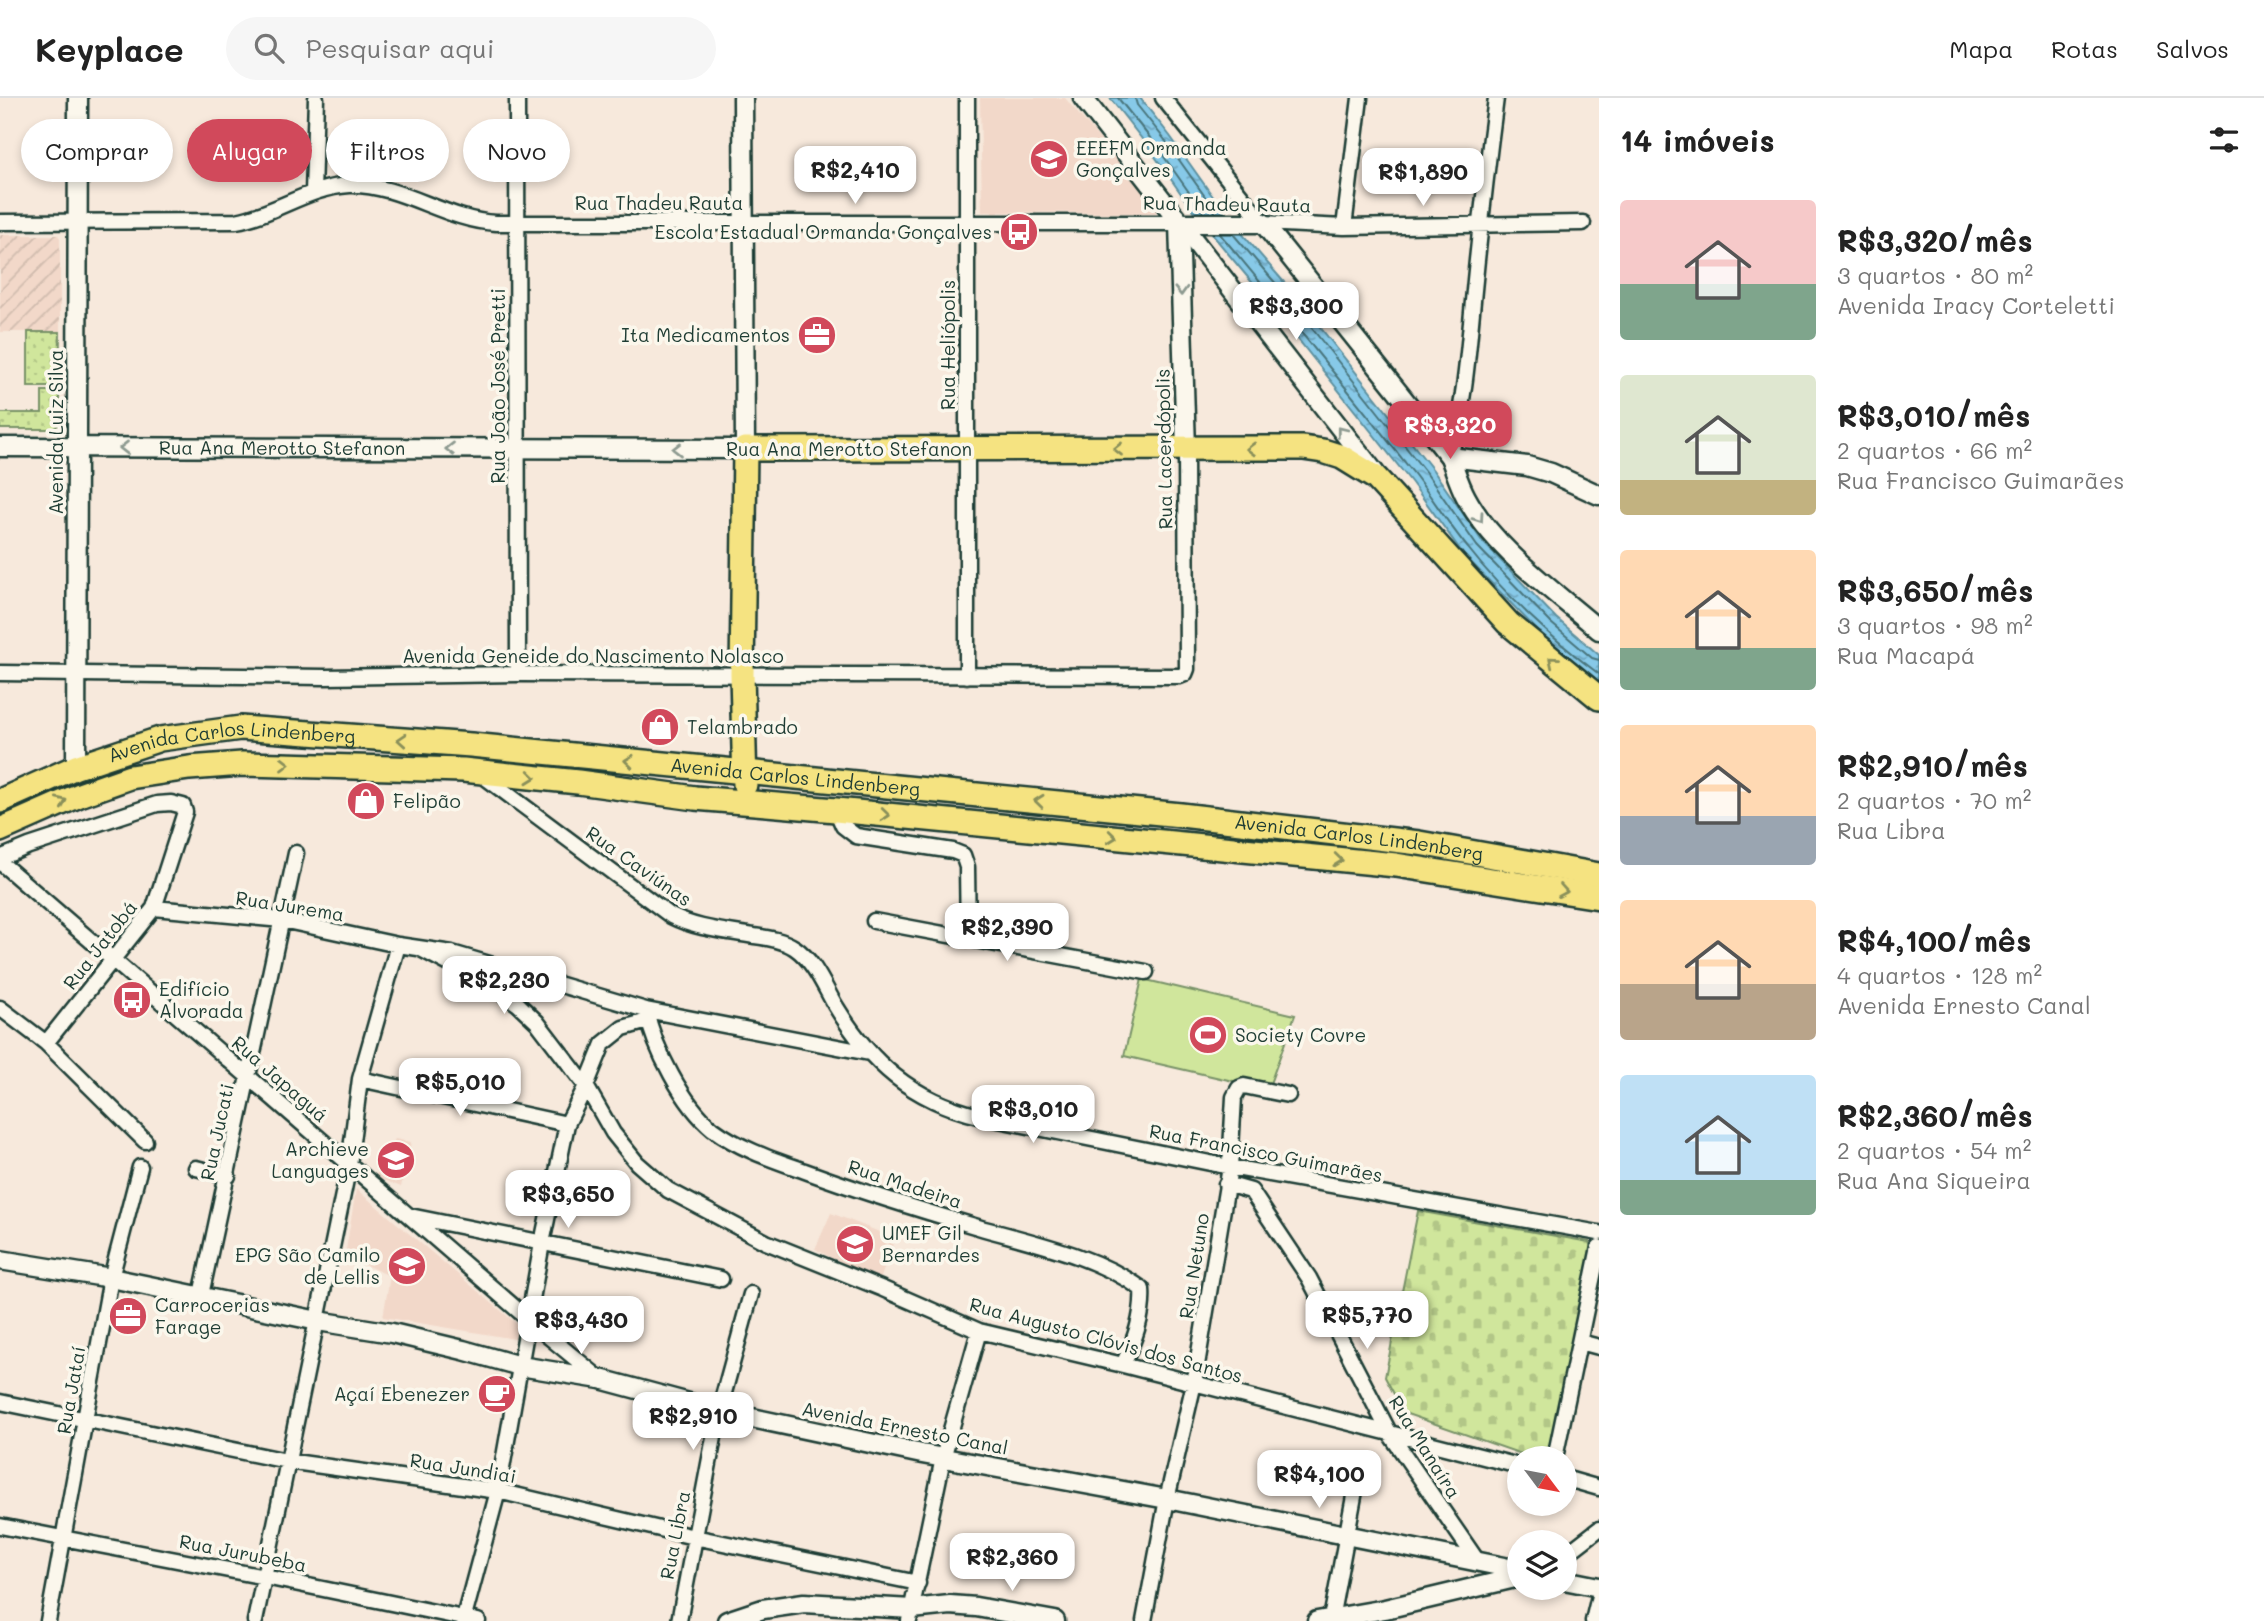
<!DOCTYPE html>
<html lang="pt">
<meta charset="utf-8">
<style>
:root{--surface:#fff;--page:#f6f6f6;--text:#222;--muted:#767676;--line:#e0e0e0;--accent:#d1495b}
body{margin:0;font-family:Mali,sans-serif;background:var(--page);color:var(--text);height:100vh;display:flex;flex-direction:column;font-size:26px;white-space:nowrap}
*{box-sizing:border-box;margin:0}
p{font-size:23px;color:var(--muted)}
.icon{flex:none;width:38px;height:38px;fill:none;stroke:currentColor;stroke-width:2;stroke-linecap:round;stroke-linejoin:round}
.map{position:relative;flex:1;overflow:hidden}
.sheet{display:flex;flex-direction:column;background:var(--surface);width:665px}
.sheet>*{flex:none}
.guide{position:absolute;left:21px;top:21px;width:665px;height:63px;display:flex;gap:14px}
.needle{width:46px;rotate:122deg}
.buttons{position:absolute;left:1507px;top:1348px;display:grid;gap:14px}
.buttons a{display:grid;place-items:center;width:70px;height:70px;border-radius:50%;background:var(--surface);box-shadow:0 4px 10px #0003;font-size:35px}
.price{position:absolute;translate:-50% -60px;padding:0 16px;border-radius:14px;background:#fff;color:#222;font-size:23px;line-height:46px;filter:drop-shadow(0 2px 4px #0008)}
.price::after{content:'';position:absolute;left:50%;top:42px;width:21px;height:16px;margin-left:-10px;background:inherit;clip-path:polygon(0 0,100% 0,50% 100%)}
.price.active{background:var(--accent);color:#fff}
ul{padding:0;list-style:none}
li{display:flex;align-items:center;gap:21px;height:175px;padding:0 21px}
li span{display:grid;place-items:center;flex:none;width:196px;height:140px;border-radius:7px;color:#555}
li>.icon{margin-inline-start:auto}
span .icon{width:84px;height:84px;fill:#fffc;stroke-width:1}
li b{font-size:30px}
h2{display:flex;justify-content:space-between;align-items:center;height:84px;padding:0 21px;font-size:30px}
.pill{padding:0 24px;border-radius:32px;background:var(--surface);box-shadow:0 4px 10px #0003;font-size:24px;line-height:63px}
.pill.active{background:var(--accent);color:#fff}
header{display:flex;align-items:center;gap:42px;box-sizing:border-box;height:98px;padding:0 35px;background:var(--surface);border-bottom:2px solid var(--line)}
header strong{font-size:33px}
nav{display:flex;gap:38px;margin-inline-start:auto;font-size:24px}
.search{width:490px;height:63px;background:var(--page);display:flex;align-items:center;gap:18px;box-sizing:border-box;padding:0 24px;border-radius:38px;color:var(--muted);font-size:26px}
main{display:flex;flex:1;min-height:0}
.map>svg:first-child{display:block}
</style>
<header>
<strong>Keyplace</strong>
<div class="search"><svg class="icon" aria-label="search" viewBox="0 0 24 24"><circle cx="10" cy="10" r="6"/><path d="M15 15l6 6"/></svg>Pesquisar aqui</div>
<nav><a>Mapa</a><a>Rotas</a><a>Salvos</a></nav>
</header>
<main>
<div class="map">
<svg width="1599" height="1523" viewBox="0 0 1599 1523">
<defs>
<pattern id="industrial-furrows" width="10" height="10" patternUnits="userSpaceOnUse" patternTransform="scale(1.75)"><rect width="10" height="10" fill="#f2d8c9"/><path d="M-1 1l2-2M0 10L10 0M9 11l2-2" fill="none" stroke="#cfbaad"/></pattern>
<pattern id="grass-dots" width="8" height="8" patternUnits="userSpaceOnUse" patternTransform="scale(1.75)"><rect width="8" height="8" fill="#d0e69c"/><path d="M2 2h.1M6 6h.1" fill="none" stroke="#b2c687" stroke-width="1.8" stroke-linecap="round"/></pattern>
<pattern id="cemetery-stones" width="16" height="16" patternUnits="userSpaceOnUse" patternTransform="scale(1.75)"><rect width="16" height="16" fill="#d0e69c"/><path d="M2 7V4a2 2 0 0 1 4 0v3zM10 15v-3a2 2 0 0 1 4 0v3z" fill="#b2c687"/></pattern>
<pattern id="water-ripples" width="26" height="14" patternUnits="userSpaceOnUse" patternTransform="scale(1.75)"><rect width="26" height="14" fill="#87c9e8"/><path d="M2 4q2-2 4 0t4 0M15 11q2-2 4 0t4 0" fill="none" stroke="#6ea4bd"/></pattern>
</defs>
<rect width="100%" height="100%" fill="#f7e9dc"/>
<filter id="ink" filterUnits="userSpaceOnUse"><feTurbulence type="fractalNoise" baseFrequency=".0143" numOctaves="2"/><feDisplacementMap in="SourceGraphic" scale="14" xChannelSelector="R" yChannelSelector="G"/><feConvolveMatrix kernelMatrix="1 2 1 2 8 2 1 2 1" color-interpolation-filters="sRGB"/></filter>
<g filter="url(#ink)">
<!-- built -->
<path fill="#f2d8c9" d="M 980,0 L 1065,0 L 1157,109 L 1158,113 L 1155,115 L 982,114 Z
M 395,1041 L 411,1044 L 401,1089 L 375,1079 Z
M 356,1091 L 518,1227 L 515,1241 L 383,1219 L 390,1178 L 345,1158 Z
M 831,1115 L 895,1140 L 879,1185 L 815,1151 Z"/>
<!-- industrial -->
<path fill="url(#industrial-furrows)" d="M 0,137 L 58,137 L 60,140 L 60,234 L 0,234 Z"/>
<!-- grass -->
<path fill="url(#grass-dots)" stroke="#789268" stroke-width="2" d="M 28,234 L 60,234 L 59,289 L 28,289 Z
M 42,293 L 59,293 L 59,326 L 53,331 L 0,331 L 0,315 L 42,315 Z"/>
<!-- cemetery -->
<path fill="url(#cemetery-stones)" stroke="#789268" stroke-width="2" d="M 1418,1113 L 1589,1144 L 1594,1155 L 1548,1360 L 1533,1360 L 1404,1315 L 1385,1279 Z"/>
<!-- pitch -->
<path fill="#d0e69c" stroke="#789268" stroke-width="2" d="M 1142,881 L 1295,917 L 1268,991 L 1124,958 Z"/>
<!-- water -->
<path fill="url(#water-ripples)" stroke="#5d91a0" stroke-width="2" d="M 1110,0 L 1140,0 L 1170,38 L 1226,117 L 1289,190 L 1433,372 L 1482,443 L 1556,520 L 1599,557 L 1599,584 L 1563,556 L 1541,536 L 1464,457 L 1412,385 L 1270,206 L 1196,117 L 1149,50 Z"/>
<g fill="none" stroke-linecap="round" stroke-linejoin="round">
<!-- shore -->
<path stroke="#49757c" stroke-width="2" d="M 1118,0 L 1155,46 L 1203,114
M 1135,0 L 1137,7 L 1165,42 L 1216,114
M 1220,136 C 1287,215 1351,296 1415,377 C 1433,401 1449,427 1468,450 C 1504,496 1553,542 1599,576
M 1233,136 L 1284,195 L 1427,376 L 1477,448 L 1551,525 L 1592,560 L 1599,562"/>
<!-- minor casing -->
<g stroke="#1f3d34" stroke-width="19">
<path id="minor" d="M 517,0 L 518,576
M 1163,0 L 1263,125 L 1344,129 L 1583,125
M 313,94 L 316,0
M 0,124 L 236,123 C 276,116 308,89 350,87 C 402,86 444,122 496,125 L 1179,125
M 1344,129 L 1360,0
M 1450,359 C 1466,301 1469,242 1475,182 C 1481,121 1488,61 1496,0
M 0,575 L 325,579 L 518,576 L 1180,578 L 1185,576 L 1187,571 L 1186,351
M 967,578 L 967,0
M 482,677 L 671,818 C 696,831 727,833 754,838 C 768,840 783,842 795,850 C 814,863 824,888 835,907 C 870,965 912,1002 979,1018 L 1230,1069 L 1599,1135
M 836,712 L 843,728 L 856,738 L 953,753 L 963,757 L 967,769 L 968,840
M 0,760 L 29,748 L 157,706 L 171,705 L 183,708 L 185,714 L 154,810 L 46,945
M 0,764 L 542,1233 L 599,1280
M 154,810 L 282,822 L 398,847 L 452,855 L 646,912 L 869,955
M 874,823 L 1146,874
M 419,850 L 495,890 L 518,906 L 537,924 L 586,988 L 613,1035 L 637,1065 L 668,1092 L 766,1144 L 883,1191 L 979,1233 L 1123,1267 L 1519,1368
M 0,910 L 46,945 L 145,1043
M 646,912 C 654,950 683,1007 713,1031 C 740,1051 774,1062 805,1073 C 862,1094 920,1112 978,1129 C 1033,1145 1095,1157 1142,1191 C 1144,1218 1134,1243 1123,1267
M 360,981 L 567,1026
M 196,1070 L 228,1078
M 1226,1086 L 1251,1093 L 1309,1180 L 1390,1336 L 1478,1464
M 410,1118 L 721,1181
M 201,1197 L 296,755
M 1580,1244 L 1599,1249
M 0,1304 L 287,1363 L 498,1393 L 694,1439 L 918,1485
M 1555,1360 L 1599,1149
M 1564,1380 L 1599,1390
M 0,1428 L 265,1479 L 478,1523
M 1564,1458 L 1599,1431
M 1331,1521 L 1358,1377
M 48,1523 L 111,1180 L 140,1069
M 255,1523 L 349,1067 L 360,981 L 398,847
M 463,1523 L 498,1393 L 542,1145 L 567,1026 L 586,988 L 603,946 L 623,930 L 648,923
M 679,1523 L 719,1313 L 751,1196
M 909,1523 L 943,1360 L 979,1233
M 1144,1523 L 1167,1401 L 1194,1285 L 1230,1069 L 1234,999 L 1239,990 L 1244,988 L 1288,997
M 1593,1523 L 1599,1498"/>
</g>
<!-- tertiary casing -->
<g stroke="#1f3d34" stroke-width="23">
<g id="tertiary">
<path d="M 1083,0 L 1375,375"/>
<path d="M 1179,125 L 1263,125 L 1450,359 C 1455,372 1459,386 1466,399 C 1494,451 1554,493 1599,532"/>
<path d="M 1179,125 L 1186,351"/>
<path id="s1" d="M 0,349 L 745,351 L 743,0"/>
<path d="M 1450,359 L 1527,368 L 1551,375 L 1599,397"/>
<path d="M 76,669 L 78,0"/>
<path d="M 0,1162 L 111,1180 L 318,1223 L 392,1235 L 463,1252 L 520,1268 L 600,1281 L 719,1313 L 922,1356 L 1167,1401 L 1519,1472"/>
<path d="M 1564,1482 L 1599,1489"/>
<path d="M 727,1523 L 763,1511 L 804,1505 L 912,1511 L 950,1507 L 976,1509 L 1055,1523"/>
<path d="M 1317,1523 L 1385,1511 L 1519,1479"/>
</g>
</g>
<!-- primary casing -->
<g stroke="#1f3d34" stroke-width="28">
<g id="primary">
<path d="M 745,687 L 742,576 L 745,351 L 1303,350 L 1323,353 L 1342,359 L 1376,380 L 1508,525 L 1599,600"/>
<path id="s2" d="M 0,703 L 76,669 L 160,641 L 241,630 L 471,647 L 1181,717 L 1419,745 L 1599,777"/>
<path d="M 0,732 L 82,696 L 130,679 L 189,670 L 242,666 L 463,672 L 578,684 L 695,700 L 836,712 L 1396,767 L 1599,799"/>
</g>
</g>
<!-- minor -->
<use href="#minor" stroke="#fbf7ec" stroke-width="14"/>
<!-- tertiary -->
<use href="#tertiary" stroke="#fbf7ec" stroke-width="18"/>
<!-- primary -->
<use href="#primary" stroke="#f5e381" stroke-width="23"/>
</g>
<!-- one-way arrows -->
<defs><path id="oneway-chevron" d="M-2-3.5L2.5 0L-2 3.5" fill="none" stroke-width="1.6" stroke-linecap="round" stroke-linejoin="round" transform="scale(1.75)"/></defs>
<g stroke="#8d9a90">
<use href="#oneway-chevron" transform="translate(1181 193) rotate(88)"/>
<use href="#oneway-chevron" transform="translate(1341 333) rotate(-128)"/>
<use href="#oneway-chevron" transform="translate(124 350) rotate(-180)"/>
<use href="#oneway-chevron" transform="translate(450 351) rotate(-180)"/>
<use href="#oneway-chevron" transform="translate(677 351) rotate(180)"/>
<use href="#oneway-chevron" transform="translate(1479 420) rotate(55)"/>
</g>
<g stroke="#8a905a">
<use href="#oneway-chevron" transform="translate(1118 351) rotate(180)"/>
<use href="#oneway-chevron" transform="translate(1251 351) rotate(180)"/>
<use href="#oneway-chevron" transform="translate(1553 563) rotate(-140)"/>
<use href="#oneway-chevron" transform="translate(402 642) rotate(-176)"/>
<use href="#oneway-chevron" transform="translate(629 663) rotate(-174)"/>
<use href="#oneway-chevron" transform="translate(285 666)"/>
<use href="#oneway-chevron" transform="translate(531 679) rotate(6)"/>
<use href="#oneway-chevron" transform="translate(1039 703) rotate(-174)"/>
<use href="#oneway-chevron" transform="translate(62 704) rotate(-24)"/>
<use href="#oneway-chevron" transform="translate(885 717) rotate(6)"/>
<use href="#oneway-chevron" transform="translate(1112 739) rotate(6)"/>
<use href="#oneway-chevron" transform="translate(1338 762) rotate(6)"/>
<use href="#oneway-chevron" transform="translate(1563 793) rotate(10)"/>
</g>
</g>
<!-- icons -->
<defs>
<g id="school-disc" transform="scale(2.0125)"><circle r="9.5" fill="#d1495b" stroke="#fbf7ec"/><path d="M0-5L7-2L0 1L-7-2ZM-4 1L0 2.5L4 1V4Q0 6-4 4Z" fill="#fff"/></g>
<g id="bus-disc" transform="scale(2.0125)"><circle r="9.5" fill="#d1495b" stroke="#fbf7ec"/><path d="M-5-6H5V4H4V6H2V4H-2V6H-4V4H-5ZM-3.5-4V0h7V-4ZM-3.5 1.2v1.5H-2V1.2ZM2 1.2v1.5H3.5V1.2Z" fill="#fff"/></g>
<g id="office-disc" transform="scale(2.0125)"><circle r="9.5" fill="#d1495b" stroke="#fbf7ec"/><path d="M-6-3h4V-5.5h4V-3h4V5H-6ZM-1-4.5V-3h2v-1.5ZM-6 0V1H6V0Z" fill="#fff"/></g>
<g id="shop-disc" transform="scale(2.0125)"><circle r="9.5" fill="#d1495b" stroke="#fbf7ec"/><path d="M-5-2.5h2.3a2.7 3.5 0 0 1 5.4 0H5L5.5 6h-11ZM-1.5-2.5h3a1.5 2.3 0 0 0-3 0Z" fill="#fff"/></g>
<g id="stadium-disc" transform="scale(2.0125)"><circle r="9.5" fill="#d1495b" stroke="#fbf7ec"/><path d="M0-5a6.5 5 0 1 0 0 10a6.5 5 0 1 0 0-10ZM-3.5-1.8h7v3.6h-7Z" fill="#fff"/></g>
<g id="university-disc" transform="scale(2.0125)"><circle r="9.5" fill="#d1495b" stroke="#fbf7ec"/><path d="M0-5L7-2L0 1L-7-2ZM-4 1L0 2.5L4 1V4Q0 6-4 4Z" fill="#fff"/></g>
<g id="cafe-disc" transform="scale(2.0125)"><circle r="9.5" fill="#d1495b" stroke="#fbf7ec"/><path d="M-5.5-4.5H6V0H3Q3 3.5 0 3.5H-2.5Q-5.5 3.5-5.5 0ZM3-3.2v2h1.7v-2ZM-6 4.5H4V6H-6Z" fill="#fff"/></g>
</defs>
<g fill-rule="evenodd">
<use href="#school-disc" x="1049" y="61"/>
<use href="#bus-disc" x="1019" y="134"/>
<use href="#office-disc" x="817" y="237"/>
<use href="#shop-disc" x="660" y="629"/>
<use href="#shop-disc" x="366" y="703"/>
<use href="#bus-disc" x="132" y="902"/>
<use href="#stadium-disc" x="1208" y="937"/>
<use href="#university-disc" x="396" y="1062"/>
<use href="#school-disc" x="855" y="1146"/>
<use href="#school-disc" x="407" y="1168"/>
<use href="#office-disc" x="128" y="1218"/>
<use href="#cafe-disc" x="497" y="1296"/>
</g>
<g text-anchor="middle" stroke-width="7" stroke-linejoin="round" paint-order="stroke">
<!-- poi labels -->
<g font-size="19" fill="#1f3d34" stroke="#fbf7ec" text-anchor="start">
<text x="1076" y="57">EEEFM Ormanda<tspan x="1076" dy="22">Gonçalves</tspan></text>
<text x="992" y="141" text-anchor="end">Escola Estadual Ormanda Gonçalves</text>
<text x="790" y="244" text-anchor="end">Ita Medicamentos</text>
<text x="687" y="636">Telambrado</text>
<text x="393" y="710">Felipão</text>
<text x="159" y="898">Edifício<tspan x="159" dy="22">Alvorada</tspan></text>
<text x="1235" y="944">Society Covre</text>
<text x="369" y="1058" text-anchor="end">Archieve<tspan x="369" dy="22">Languages</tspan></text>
<text x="882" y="1142">UMEF Gil<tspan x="882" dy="22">Bernardes</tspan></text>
<text x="380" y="1164" text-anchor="end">EPG São Camilo<tspan x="380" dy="22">de Lellis</tspan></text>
<text x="155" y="1214">Carrocerias<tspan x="155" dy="22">Farage</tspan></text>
<text x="470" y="1303" text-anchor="end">Açaí Ebenezer</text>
</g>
<!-- street labels -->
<g font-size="19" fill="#1f3d34" stroke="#fbf7ec">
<text x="659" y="112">Rua Thadeu Rauta</text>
<text transform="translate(1227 106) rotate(1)" y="7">Rua Thadeu Rauta</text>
<text transform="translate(948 247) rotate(-90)" y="7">Rua Heliópolis</text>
<text transform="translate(498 288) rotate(-90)" y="7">Rua João José Pretti</text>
<text transform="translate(56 334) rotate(-90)" y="7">Avenida Luiz Silva</text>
<text dy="7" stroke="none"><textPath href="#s1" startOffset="282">Rua Ana Merotto Stefanon</textPath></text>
<text x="849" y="358">Rua Ana Merotto Stefanon</text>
<text transform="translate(1164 351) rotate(-91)" y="7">Rua Lacerdópolis</text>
<text x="593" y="565">Avenida Geneide do Nascimento Nolasco</text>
<text dy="7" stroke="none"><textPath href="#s2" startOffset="243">Avenida Carlos Lindenberg</textPath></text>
<text dy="7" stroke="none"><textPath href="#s2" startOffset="810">Avenida Carlos Lindenberg</textPath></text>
<text dy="7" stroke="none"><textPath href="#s2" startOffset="1377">Avenida Carlos Lindenberg</textPath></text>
<text transform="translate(639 768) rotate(35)" y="7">Rua Caviúnas</text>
<text transform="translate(290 808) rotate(9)" y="7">Rua Jurema</text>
<text transform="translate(100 847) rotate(-52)" y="7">Rua Jatobá</text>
<text transform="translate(280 981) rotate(41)" y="7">Rua Japaguá</text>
<text transform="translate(217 1034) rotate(-78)" y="7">Rua Jucati</text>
<text transform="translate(1266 1055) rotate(11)" y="7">Rua Francisco Guimarães</text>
<text transform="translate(905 1086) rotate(18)" y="7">Rua Madeira</text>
<text transform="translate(1194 1168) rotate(-81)" y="7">Rua Netuno</text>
<text transform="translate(1106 1242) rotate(15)" y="7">Rua Augusto Clóvis dos Santos</text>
<text transform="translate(71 1292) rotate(-80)" y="7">Rua Jataí</text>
<text transform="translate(905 1330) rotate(11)" y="7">Avenida Ernesto Canal</text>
<text transform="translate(1425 1349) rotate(58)" y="7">Rua Manaíra</text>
<text transform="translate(463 1370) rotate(9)" y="7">Rua Jundiai</text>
<text transform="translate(675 1437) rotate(-79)" y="7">Rua Libra</text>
<text transform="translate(243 1455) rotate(11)" y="7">Rua Jurubeba</text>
</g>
</g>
</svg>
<div class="buttons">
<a><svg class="needle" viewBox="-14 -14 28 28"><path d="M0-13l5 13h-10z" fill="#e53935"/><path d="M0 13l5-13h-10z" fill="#767676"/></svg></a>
<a><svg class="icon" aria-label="layers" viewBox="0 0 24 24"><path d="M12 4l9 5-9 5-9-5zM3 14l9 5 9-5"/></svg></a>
</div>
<b class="price" style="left:855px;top:108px">R$2,410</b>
<b class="price" style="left:1423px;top:110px">R$1,890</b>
<b class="price" style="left:1296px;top:244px">R$3,300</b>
<b class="price active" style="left:1450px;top:363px">R$3,320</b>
<b class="price" style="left:1007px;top:865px">R$2,390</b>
<b class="price" style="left:504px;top:918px">R$2,230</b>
<b class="price" style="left:460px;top:1020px">R$5,010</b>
<b class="price" style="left:1033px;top:1047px">R$3,010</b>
<b class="price" style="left:568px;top:1132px">R$3,650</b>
<b class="price" style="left:1367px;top:1253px">R$5,770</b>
<b class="price" style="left:581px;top:1258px">R$3,430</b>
<b class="price" style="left:693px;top:1354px">R$2,910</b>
<b class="price" style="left:1319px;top:1412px">R$4,100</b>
<b class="price" style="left:1012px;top:1495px">R$2,360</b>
<div class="guide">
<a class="pill">Comprar</a>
<a class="pill active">Alugar</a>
<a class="pill">Filtros</a>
<a class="pill">Novo</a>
</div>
</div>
<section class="sheet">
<h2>14 imóveis<svg class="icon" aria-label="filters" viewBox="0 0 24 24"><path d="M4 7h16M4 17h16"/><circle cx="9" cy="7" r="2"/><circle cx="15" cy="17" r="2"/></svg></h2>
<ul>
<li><span style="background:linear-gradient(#f6c9c9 60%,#7fa58c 0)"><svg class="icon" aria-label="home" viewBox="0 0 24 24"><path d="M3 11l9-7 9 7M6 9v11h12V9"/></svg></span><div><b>R$3,320/mês</b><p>3 quartos · 80 m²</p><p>Avenida Iracy Corteletti</p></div></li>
<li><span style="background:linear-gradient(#dfe7d0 75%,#c2b280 0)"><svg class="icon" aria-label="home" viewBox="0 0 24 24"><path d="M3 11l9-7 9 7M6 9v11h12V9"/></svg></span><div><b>R$3,010/mês</b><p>2 quartos · 66 m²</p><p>Rua Francisco Guimarães</p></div></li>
<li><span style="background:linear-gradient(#ffd9b3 70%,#7fa58c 0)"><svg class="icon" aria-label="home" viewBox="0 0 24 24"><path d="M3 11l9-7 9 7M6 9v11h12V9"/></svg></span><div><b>R$3,650/mês</b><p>3 quartos · 98 m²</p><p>Rua Macapá</p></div></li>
<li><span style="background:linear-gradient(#ffd9b3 65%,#9aa5b1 0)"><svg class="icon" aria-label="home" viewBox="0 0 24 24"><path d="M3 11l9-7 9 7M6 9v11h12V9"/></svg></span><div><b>R$2,910/mês</b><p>2 quartos · 70 m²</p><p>Rua Libra</p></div></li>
<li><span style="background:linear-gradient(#ffd9b3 60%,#b9a48a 0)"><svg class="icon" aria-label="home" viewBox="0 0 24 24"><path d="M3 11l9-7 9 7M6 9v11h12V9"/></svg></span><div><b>R$4,100/mês</b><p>4 quartos · 128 m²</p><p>Avenida Ernesto Canal</p></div></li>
<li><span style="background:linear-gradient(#bfe0f5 75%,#7fa58c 0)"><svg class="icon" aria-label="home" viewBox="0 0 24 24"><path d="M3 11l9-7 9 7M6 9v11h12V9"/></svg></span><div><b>R$2,360/mês</b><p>2 quartos · 54 m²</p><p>Rua Ana Siqueira</p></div></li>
</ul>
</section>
</main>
